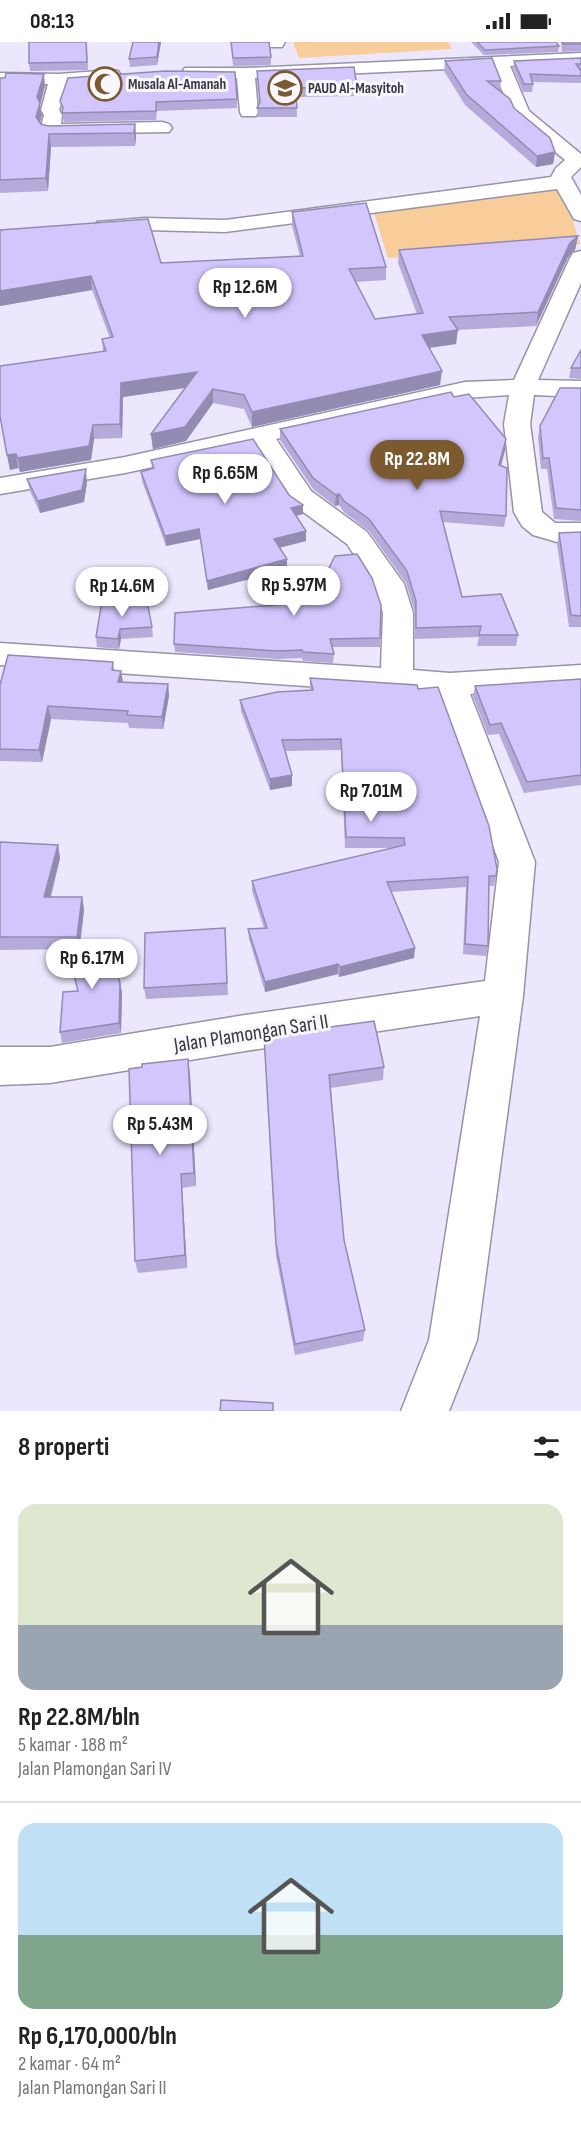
<!DOCTYPE html>
<html lang="id">
<meta charset="utf-8">
<style>
:root{--surface:#fff;--page:#f6f6f6;--text:#222;--muted:#767676;--line:#e0e0e0;--accent:#7b5a30}
body{margin:0;font-family:"Sofia Sans Condensed",sans-serif;background:var(--page);color:var(--text);height:100vh;display:flex;flex-direction:column;font-size:22px;white-space:nowrap}
*{box-sizing:border-box;margin:0}
p{font-size:20px;color:var(--muted)}
.icon{flex:none;width:33px;height:33px;fill:none;stroke:currentColor;stroke-width:2;stroke-linecap:round;stroke-linejoin:round}
.map{position:relative;height:1369px;overflow:hidden}
.side{display:flex;flex-direction:column;background:var(--surface);flex:1}
.side>*{flex:none}
.price{position:absolute;translate:-50% -51px;padding:0 14px;border-radius:21px;background:#fff;color:#222;font-size:20px;line-height:39px;filter:drop-shadow(0 2px 3px #0008)}
.price::after{content:'';position:absolute;left:50%;top:36px;width:18px;height:14px;margin-left:-9px;background:inherit;clip-path:polygon(0 0,100% 0,50% 100%)}
.price.current{background:var(--accent);color:#fff}
ul{padding:0;list-style:none}
li{display:grid;align-content:center;gap:12px;height:318px;padding:0 18px}
li+li{border-top:2px solid var(--line)}
li span{display:grid;place-items:center;height:186px;border-radius:18px;color:#555}
li>.icon{margin-inline-start:auto}
span .icon{width:108px;height:108px;fill:#fffc;stroke-width:1}
li b{font-size:26px}
h2{display:flex;justify-content:space-between;align-items:center;height:72px;padding:0 18px;font-size:26px}
.status{display:flex;justify-content:space-between;align-items:center;height:42px;padding:0 30px;background:var(--surface);direction:ltr}
.status svg{height:16px;fill:currentColor}
.map>svg:first-child{display:block}
</style>
<div class="status"><b>08:13</b><svg viewBox="0 0 49 12"><path d="M0 12V9h3v3zM5 12V6h3v6zM10 12V3h3v9zM15 12V0h3v12zM26 1h20v11H26zM47 4h2v5h-2z"/></svg></div>
<div class="map">
<svg width="581" height="1369" viewBox="0 0 581 1369">
<rect width="100%" height="100%" fill="#ece7fd"/>
<!-- green -->
<path fill="#f8cd9a" d="M 293,0 L 448,0 L 452,7 L 299,16 Z
M 562,144 L 580,202 L 388,216 L 373,168 Z"/>
<g fill="none" stroke-linecap="round" stroke-linejoin="round">
<!-- minor casing -->
<g stroke="#9793a6" stroke-width="3">
<path id="minor" d="M 267,0 L 285,0 L 282,5 L 270,5 Z
M 581,11 L 581,21 L 510,24 L 529,69 L 581,112 L 581,125 L 571,135 L 581,153 L 581,179 L 574,177 L 557,147 L 225,190 L 145,188 L 105,191 L 97,190 L 94,185 L 97,180 L 145,176 L 225,178 L 551,135 L 556,126 L 565,118 L 514,76 L 492,25 L 255,36 L 258,70 L 256,74 L 242,74 L 240,70 L 237,36 L 191,35 L 185,34 L 182,30 L 185,26 L 246,26 Z
M 112,28 L 118,29 L 121,33 L 118,37 L 67,42 L 59,68 L 62,73 L 61,82 L 162,80 L 169,82 L 172,86 L 169,90 L 43,92 L 40,88 L 44,73 L 41,68 L 48,42 L 0,41 L 0,31 L 59,32 Z
M 581,209 L 581,241 L 538,338 L 581,339 L 581,355 L 534,353 L 530,382 L 542,470 L 555,481 L 581,481 L 581,499 L 557,500 L 533,493 L 522,484 L 514,470 L 504,382 L 509,353 L 465,356 L 276,397 L 311,449 L 367,490 L 404,542 L 413,571 L 413,628 L 450,631 L 581,623 L 581,645 L 470,652 L 535,820 L 523,954 L 477,1298 L 449,1369 L 401,1369 L 429,1298 L 480,974 L 245,1009 L 50,1041 L 0,1043 L 0,1005 L 50,1005 L 245,973 L 485,939 L 499,820 L 438,653 L 0,623 L 0,601 L 381,626 L 383,571 L 374,543 L 347,502 L 291,461 L 253,403 L 125,431 L 0,452 L 0,436 L 125,415 L 465,340 L 514,338 L 570,216 L 573,211 Z"/>
</g>
<!-- minor -->
<use href="#minor" fill="#fff" fill-rule="evenodd"/>
</g>
<!-- wall -->
<path fill="#b5aada" d="M 87,0 L 88,28 L 30,29 L 29,21 Z
M 133,0 L 161,0 L 157,23 L 130,25 L 129,17 Z
M 231,0 L 269,0 L 271,15 L 271,23 L 233,24 Z
M 471,0 L 556,0 L 559,4 L 558,10 L 484,13 Z
M 561,0 L 581,0 L 581,9 L 562,10 Z
M 581,16 L 581,41 L 533,40 L 533,42 L 532,50 L 523,50 L 513,26 L 514,19 Z
M 445,19 L 501,39 L 500,49 L 514,66 L 555,110 L 553,122 L 536,125 L 465,63 L 444,29 Z
M 257,29 L 357,45 L 357,54 L 296,55 L 297,75 L 258,75 L 257,66 L 260,62 Z
M 0,36 L 45,44 L 40,63 L 42,73 L 40,80 L 41,82 L 48,84 L 135,82 L 136,95 L 135,104 L 51,105 L 48,149 L 0,151 Z
M 237,57 L 237,66 L 157,69 L 156,78 L 64,80 L 60,59 Z
M 292,170 L 386,225 L 386,238 L 356,240 L 375,277 L 417,272 L 398,221 L 399,208 L 578,194 L 575,208 L 568,215 L 536,284 L 457,288 L 456,302 L 429,306 L 440,343 L 252,385 L 244,367 L 213,361 L 186,399 L 153,407 L 151,392 L 185,346 L 123,355 L 122,396 L 94,397 L 91,418 L 20,430 L 18,426 L 10,428 L 0,374 L 103,309 L 102,297 L 110,296 L 92,248 L 0,264 L 0,188 L 161,221 L 300,214 L 292,184 Z
M 581,308 L 581,337 L 569,336 L 571,326 Z
M 581,346 L 581,479 L 554,477 L 547,427 L 541,427 L 538,395 L 540,384 Z
M 454,355 L 506,397 L 505,408 L 501,424 L 506,474 L 504,485 L 443,480 L 462,555 L 518,593 L 516,604 L 477,604 L 479,595 L 415,597 L 415,570 L 406,541 L 369,489 L 344,470 L 339,463 L 335,464 L 313,447 L 280,398 L 280,387 Z
M 151,418 L 303,472 L 296,474 L 306,499 L 279,506 L 287,527 L 208,548 L 200,497 L 166,504 L 142,439 L 141,430 L 152,427 Z
M 27,437 L 87,440 L 84,460 L 40,471 L 30,449 Z
M 581,490 L 581,585 L 569,585 L 557,502 L 559,491 Z
M 102,559 L 152,585 L 153,595 L 121,597 L 119,607 L 97,605 L 96,595 Z
M 312,560 L 381,563 L 380,605 L 332,605 L 334,612 L 333,621 L 303,619 L 302,616 L 278,617 L 175,610 L 174,602 Z
M 113,620 L 114,628 L 121,629 L 123,640 L 168,642 L 169,654 L 163,687 L 129,686 L 128,681 L 51,677 L 42,720 L 0,719 L 0,643 Z
M 310,636 L 418,647 L 497,827 L 494,844 L 489,844 L 488,904 L 486,914 L 463,912 L 466,845 L 391,850 L 414,916 L 339,935 L 338,932 L 265,950 L 249,897 L 248,887 L 264,886 L 252,849 L 252,839 L 394,806 L 345,806 L 341,708 L 285,709 L 292,733 L 292,744 L 270,748 L 241,669 L 240,658 L 310,649 Z
M 581,637 L 581,743 L 524,751 L 499,692 L 488,693 L 473,654 L 475,644 Z
M 0,800 L 58,803 L 60,816 L 51,855 L 82,855 L 84,868 L 80,906 L 120,941 L 122,951 L 121,991 L 62,1001 L 60,990 L 78,949 L 74,907 L 0,908 Z
M 225,886 L 228,953 L 146,957 L 144,946 Z
M 265,1008 L 384,1025 L 383,1038 L 331,1046 L 344,1198 L 365,1288 L 363,1299 L 295,1313 L 276,1214 Z
M 190,1032 L 196,1144 L 182,1146 L 187,1226 L 138,1231 L 135,1219 Z"/>
<!-- shaded-wall -->
<path fill="#938bb1" d="M 159,0 L 161,0 L 157,23 L 157,15 Z
M 44,32 L 45,44 L 40,63 L 42,73 L 38,87 L 36,75 L 37,55 Z
M 135,82 L 136,95 L 135,104 L 134,91 Z
M 49,92 L 51,105 L 48,149 L 46,136 Z
M 555,110 L 553,122 L 536,125 L 537,114 Z
M 578,194 L 575,208 L 568,215 L 536,284 L 538,270 L 570,201 Z
M 91,234 L 92,248 L 0,264 L 0,249 Z
M 458,288 L 456,302 L 421,307 L 422,293 Z
M 442,329 L 440,343 L 252,385 L 252,370 Z
M 197,330 L 198,344 L 123,355 L 122,396 L 120,382 L 121,341 Z
M 213,347 L 213,361 L 186,399 L 153,407 L 151,392 Z
M 93,383 L 94,397 L 91,418 L 20,430 L 18,416 Z
M 506,397 L 505,408 L 498,434 L 499,423 Z
M 16,412 L 18,426 L 10,428 L 7,413 Z
M 86,427 L 87,440 L 84,460 L 40,471 L 38,459 Z
M 339,452 L 339,463 L 335,464 L 336,453 Z
M 303,463 L 303,472 L 291,475 L 291,466 Z
M 199,487 L 200,497 L 166,504 L 165,494 Z
M 306,489 L 306,499 L 274,507 L 274,497 Z
M 287,517 L 287,527 L 208,548 L 207,539 Z
M 120,587 L 121,597 L 119,607 L 118,597 Z
M 121,629 L 123,641 L 118,640 Z
M 168,642 L 169,654 L 163,687 L 162,675 Z
M 48,664 L 51,677 L 42,720 L 39,708 Z
M 292,733 L 292,744 L 270,748 L 270,737 Z
M 58,803 L 60,816 L 47,868 L 44,855 Z
M 82,855 L 84,868 L 79,907 L 77,895 Z
M 415,906 L 414,916 L 339,935 L 340,925 Z
M 338,922 L 338,932 L 265,950 L 265,940 Z
M 120,941 L 122,951 L 121,991 L 119,981 Z
M 188,1017 L 190,1032 L 196,1144 L 194,1131 Z
M 181,1132 L 182,1146 L 187,1226 L 185,1213 Z"/>
<!-- building -->
<path fill="#d2c6fd" stroke="#938bb1" stroke-width="1.5" d="M 29,0 L 86,0 L 87,20 L 29,21 Z
M 133,0 L 159,0 L 157,15 L 129,17 Z
M 231,0 L 269,0 L 271,15 L 233,16 Z
M 477,0 L 556,0 L 559,4 L 485,8 Z
M 562,0 L 581,0 L 581,2 L 563,2 Z
M 492,16 L 501,39 L 487,39 L 510,57 L 514,66 L 550,96 L 555,110 L 537,114 L 466,52 L 445,19 Z
M 581,16 L 581,22 L 576,22 L 581,29 L 581,34 L 530,32 L 533,42 L 524,42 L 514,19 Z
M 354,25 L 357,45 L 295,46 L 297,66 L 257,66 L 260,60 L 257,29 Z
M 165,29 L 235,30 L 237,57 L 156,60 L 156,69 L 62,71 L 63,65 L 60,59 L 68,36 Z
M 6,31 L 44,32 L 37,55 L 40,61 L 36,75 L 41,82 L 48,84 L 135,82 L 134,91 L 49,92 L 46,136 L 0,138 L 0,36 L 5,36 Z
M 366,161 L 386,225 L 349,227 L 375,277 L 423,271 L 399,208 L 578,194 L 570,201 L 538,270 L 449,275 L 458,288 L 422,293 L 442,329 L 252,370 L 244,353 L 213,347 L 185,385 L 151,392 L 197,330 L 121,341 L 120,382 L 93,383 L 89,404 L 18,416 L 16,412 L 7,413 L 0,374 L 0,324 L 106,309 L 102,297 L 113,295 L 91,234 L 0,249 L 0,188 L 148,177 L 161,221 L 303,214 L 292,170 Z
M 581,308 L 581,326 L 571,326 Z
M 560,346 L 581,346 L 581,468 L 556,466 L 549,416 L 543,416 L 540,384 Z
M 451,350 L 454,355 L 469,352 L 506,397 L 499,423 L 507,426 L 506,474 L 440,469 L 462,555 L 501,552 L 518,593 L 479,593 L 481,584 L 416,586 L 416,559 L 407,529 L 369,477 L 344,459 L 339,452 L 336,453 L 313,436 L 280,387 Z
M 253,397 L 289,453 L 303,463 L 291,466 L 306,489 L 274,497 L 287,517 L 207,539 L 199,487 L 165,494 L 141,430 L 154,426 L 151,418 Z
M 86,427 L 82,448 L 38,459 L 27,437 Z
M 581,490 L 581,574 L 571,573 L 559,491 Z
M 357,512 L 372,536 L 381,563 L 380,596 L 330,597 L 334,612 L 303,610 L 302,608 L 278,609 L 174,602 L 175,571 L 312,560 L 335,514 Z
M 102,559 L 147,559 L 152,585 L 120,587 L 118,597 L 96,595 Z
M 8,613 L 113,620 L 112,628 L 121,629 L 118,640 L 168,642 L 162,675 L 127,673 L 128,669 L 48,664 L 39,708 L 0,707 L 0,643 Z
M 310,636 L 417,643 L 418,647 L 438,645 L 489,784 L 497,827 L 496,834 L 489,834 L 488,904 L 465,902 L 468,835 L 387,840 L 415,906 L 340,925 L 338,922 L 265,940 L 248,887 L 267,886 L 252,839 L 405,803 L 404,796 L 346,795 L 341,697 L 282,698 L 292,733 L 270,737 L 240,658 L 277,650 L 313,648 Z
M 581,637 L 581,733 L 527,740 L 501,681 L 490,683 L 475,644 Z
M 0,800 L 58,803 L 44,855 L 82,855 L 77,895 L 0,895 Z
M 225,886 L 227,941 L 144,946 L 145,891 Z
M 107,898 L 120,941 L 119,981 L 60,990 L 63,950 L 78,949 L 68,909 Z
M 374,979 L 384,1025 L 329,1033 L 344,1198 L 365,1288 L 295,1302 L 276,1202 L 264,994 Z
M 188,1017 L 194,1131 L 181,1132 L 185,1213 L 135,1219 L 129,1027 L 142,1025 L 142,1022 Z
M 221,1358 L 273,1361 L 273,1369 L 220,1369 Z"/>
<!-- icons -->
<defs>
<g id="mosque-ring" transform="scale(1.725)"><circle r="9.5" fill="#f8f7fc" stroke="#7b5a30" stroke-width="1.5"/><path d="M3.5-4.9A6 6 0 1 0 3.5 4.9A5 5 0 1 1 3.5-4.9Z" fill="#7b5a30"/></g>
<g id="school-ring" transform="scale(1.725)"><circle r="9.5" fill="#f8f7fc" stroke="#7b5a30" stroke-width="1.5"/><path d="M0-5L7-2L0 1L-7-2ZM-4 1L0 2.5L4 1V4Q0 6-4 4Z" fill="#7b5a30"/></g>
</defs>
<g fill-rule="evenodd">
<use href="#mosque-ring" x="105" y="42"/>
<use href="#school-ring" x="285" y="46"/>
</g>
<g text-anchor="middle" stroke-width="6" stroke-linejoin="round" paint-order="stroke">
<!-- far-poi labels -->
<g font-size="15" font-weight="bold" fill="#38363e" stroke="#f8f7fc" text-anchor="start">
<text x="128" y="47">Musala Al-Amanah</text>
<text x="308" y="51">PAUD Al-Masyitoh</text>
</g>
<!-- near-street labels -->
<g font-size="21" fill="#38363e" stroke="#f8f7fc">
<text transform="translate(251 991) rotate(-9)" y="7">Jalan Plamongan Sari II</text>
</g>
</g>
</svg>
<b class="price" style="left:245px;top:277px">Rp 12.6M</b>
<b class="price current" style="left:417px;top:449px">Rp 22.8M</b>
<b class="price" style="left:225px;top:463px">Rp 6.65M</b>
<b class="price" style="left:294px;top:575px">Rp 5.97M</b>
<b class="price" style="left:122px;top:576px">Rp 14.6M</b>
<b class="price" style="left:371px;top:781px">Rp 7.01M</b>
<b class="price" style="left:92px;top:948px">Rp 6.17M</b>
<b class="price" style="left:160px;top:1114px">Rp 5.43M</b>
</div>
<section class="side">
<h2>8 properti<svg class="icon" aria-label="filters" viewBox="0 0 24 24"><path d="M4 7h16M4 17h16"/><circle cx="9" cy="7" r="2"/><circle cx="15" cy="17" r="2"/></svg></h2>
<ul>
<li><span style="background:linear-gradient(#dfe7d0 65%,#9aa5b1 0)"><svg class="icon" aria-label="home" viewBox="0 0 24 24"><path d="M3 11l9-7 9 7M6 9v11h12V9"/></svg></span><div><b>Rp 22.8M/bln</b><p>5 kamar · 188 m²</p><p>Jalan Plamongan Sari IV</p></div></li>
<li><span style="background:linear-gradient(#bfe0f5 60%,#7fa58c 0)"><svg class="icon" aria-label="home" viewBox="0 0 24 24"><path d="M3 11l9-7 9 7M6 9v11h12V9"/></svg></span><div><b>Rp 6,170,000/bln</b><p>2 kamar · 64 m²</p><p>Jalan Plamongan Sari II</p></div></li>
</ul>
</section>
